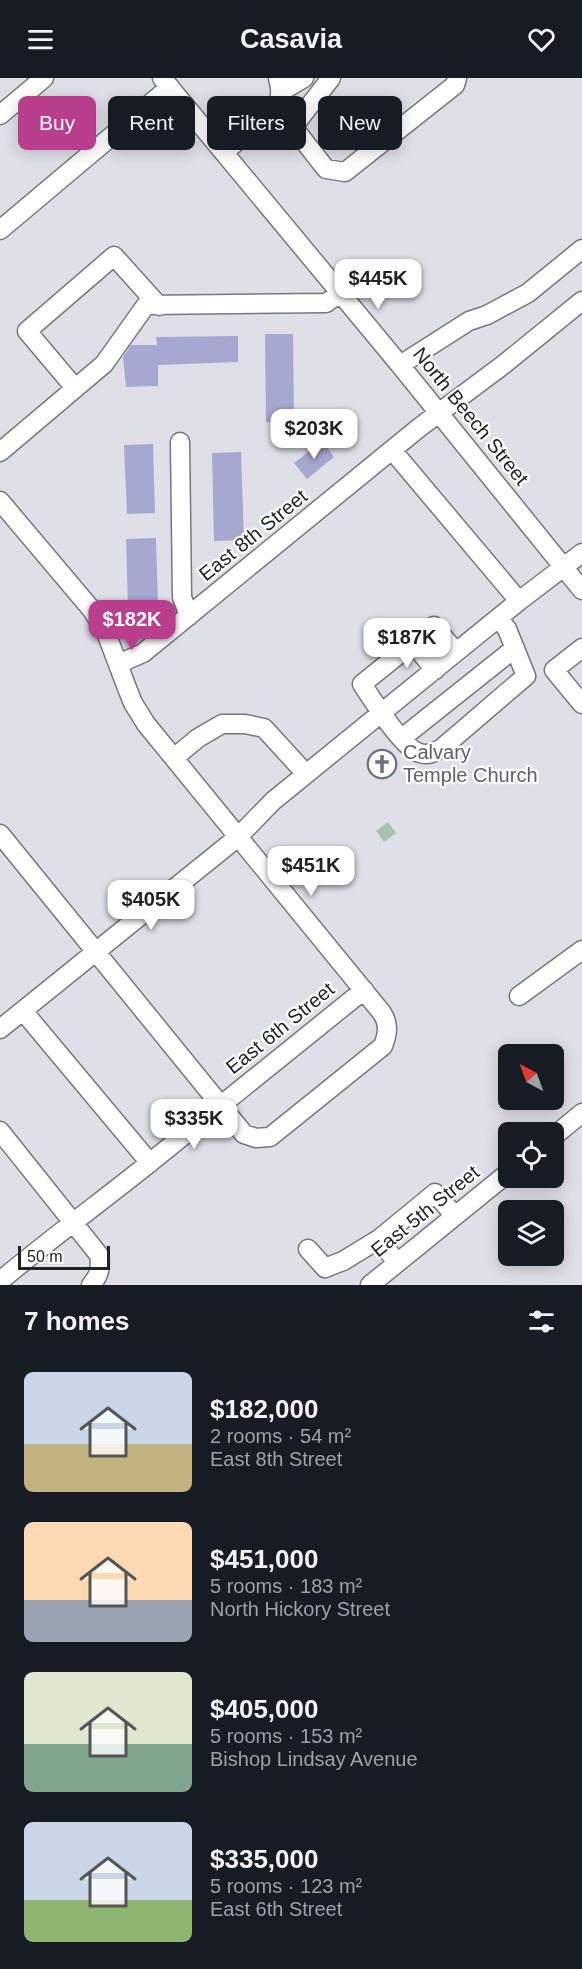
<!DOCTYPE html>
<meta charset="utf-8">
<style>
:root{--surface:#171b24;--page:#242831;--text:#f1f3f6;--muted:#9ea1a6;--accent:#b93e8e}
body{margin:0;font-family:Helvetica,sans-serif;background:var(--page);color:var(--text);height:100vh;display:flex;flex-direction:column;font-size:22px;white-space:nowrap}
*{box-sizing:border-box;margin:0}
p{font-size:20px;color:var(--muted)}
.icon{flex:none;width:33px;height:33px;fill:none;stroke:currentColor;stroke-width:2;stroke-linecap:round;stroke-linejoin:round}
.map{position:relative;height:1207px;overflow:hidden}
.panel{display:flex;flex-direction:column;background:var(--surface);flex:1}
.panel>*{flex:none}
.banner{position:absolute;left:18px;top:18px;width:546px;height:54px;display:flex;gap:12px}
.needle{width:39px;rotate:319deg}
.tools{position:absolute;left:498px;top:966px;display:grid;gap:12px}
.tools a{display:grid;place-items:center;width:66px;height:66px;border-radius:9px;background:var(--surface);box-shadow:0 3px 15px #0003;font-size:30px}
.scale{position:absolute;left:18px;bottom:15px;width:92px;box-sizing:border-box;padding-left:6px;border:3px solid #222224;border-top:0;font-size:16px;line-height:21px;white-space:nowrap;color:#222224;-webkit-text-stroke:4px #fff;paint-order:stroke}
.price{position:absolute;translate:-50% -51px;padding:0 14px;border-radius:12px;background:#fff;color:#222;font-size:20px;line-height:39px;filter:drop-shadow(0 2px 3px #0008)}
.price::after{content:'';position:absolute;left:50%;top:36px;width:18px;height:14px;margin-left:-9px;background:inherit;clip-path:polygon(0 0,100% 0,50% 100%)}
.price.selected{background:var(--accent);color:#fff}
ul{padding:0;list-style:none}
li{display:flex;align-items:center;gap:18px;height:150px;padding:0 24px}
li span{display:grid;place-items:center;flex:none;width:168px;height:120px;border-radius:9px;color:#555}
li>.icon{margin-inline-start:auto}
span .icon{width:72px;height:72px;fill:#fffc;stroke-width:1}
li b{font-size:26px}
h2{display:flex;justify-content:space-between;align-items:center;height:72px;padding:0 24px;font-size:26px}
.chip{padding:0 21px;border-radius:9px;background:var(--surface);box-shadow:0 3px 15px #0003;font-size:21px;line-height:54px}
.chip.selected{background:var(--accent);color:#fff}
header{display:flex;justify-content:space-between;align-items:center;height:78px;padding:0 24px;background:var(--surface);font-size:27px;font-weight:600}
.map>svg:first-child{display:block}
</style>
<header><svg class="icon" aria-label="menu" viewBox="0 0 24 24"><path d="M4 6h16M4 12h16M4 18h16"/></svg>Casavia<svg class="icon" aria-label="heart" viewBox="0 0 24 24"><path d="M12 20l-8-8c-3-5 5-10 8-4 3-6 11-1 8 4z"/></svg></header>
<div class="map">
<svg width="582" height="1207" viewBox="0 0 582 1207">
<rect width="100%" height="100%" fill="#dfdfe7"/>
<!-- green -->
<path fill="#a4c3ab" d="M 388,744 L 396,755 L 384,764 L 376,753 Z"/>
<!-- building -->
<path fill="#a6a8d2" d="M 265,256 L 293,256 L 294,344 L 266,344 Z
M 238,258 L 238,284 L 158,287 L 158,308 L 126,309 L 123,279 L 131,267 L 157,267 L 156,259 Z
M 322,363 L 334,379 L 307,401 L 294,385 Z
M 153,366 L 155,435 L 127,436 L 124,367 Z
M 241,374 L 244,462 L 214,463 L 212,375 Z
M 156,460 L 158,529 L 128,530 L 126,461 Z"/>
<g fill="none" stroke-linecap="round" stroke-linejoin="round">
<!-- minor casing -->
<g stroke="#77777e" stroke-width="21">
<path id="minor" d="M 162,0 L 400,287 L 582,512
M 282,13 L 304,0
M 0,37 L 44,0
M 288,41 L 293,49 L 331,0
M 293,49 L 326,91 L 345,94 L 455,7 L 457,0
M 224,74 L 272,35 C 281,23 282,14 278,0
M 0,152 L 170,9
M 400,287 L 469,243 L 487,237 L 528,215 L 582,171
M 75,310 L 27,253 L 114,178 L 159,228
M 180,364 L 182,519 L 189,538
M 392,372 L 519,523
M 0,374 L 104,286 L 146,227 L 326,225 L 340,215
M 0,423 L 92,532 L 105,552 L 127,610 L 133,625 L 146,646 L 382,935 C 389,946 388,955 383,968 L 270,1059 L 256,1060 L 244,1056 L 0,756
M 413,565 L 435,592
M 582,570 L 554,592 L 582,626
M 456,574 L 434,548 L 362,606 C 372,621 403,671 420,675 C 428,678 435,674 442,670 L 526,598 L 507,551 L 498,540
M 118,586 L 143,575 L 420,349 L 503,287 L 582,223
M 402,660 L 515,570
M 174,680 L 198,660 L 222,646 L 245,646 L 264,650 L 306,696
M 519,918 L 582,872
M 23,933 L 150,1085
M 0,951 L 238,759 L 273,723 L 519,523 L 582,475
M 0,1053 L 99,1177 C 101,1189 100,1197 91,1207
M 554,1058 L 582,1035
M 379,1161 L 435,1115 L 455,1138
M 308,1171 L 325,1190 L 343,1183 L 379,1161 L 397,1185
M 0,1203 C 48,1163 98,1126 147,1087 C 220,1029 292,970 364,912
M 370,1207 L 508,1095"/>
</g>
<!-- minor -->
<use href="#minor" stroke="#fff" stroke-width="18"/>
</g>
<!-- icons -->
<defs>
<g id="church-ring" transform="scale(1.5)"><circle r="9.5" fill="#fff" stroke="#6b7280" stroke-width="1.5"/><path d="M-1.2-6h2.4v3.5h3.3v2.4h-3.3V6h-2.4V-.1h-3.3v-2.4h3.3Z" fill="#6b7280"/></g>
</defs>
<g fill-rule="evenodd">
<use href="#church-ring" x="382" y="686"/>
</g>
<g text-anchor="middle" stroke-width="4.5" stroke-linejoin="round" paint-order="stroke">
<!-- street labels -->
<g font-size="20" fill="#222224" stroke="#fff">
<text transform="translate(471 338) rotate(51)" y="7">North Beech Street</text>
<text transform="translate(253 457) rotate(-39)" y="7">East 8th Street</text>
<text transform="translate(280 950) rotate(-39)" y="7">East 6th Street</text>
<text transform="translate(425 1133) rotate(-39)" y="7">East 5th Street</text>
</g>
<!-- worship labels -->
<g font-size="20" fill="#5b616d" stroke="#fff" text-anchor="start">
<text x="403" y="681">Calvary<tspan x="403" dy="23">Temple Church</tspan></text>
</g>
</g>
</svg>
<div class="tools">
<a><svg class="needle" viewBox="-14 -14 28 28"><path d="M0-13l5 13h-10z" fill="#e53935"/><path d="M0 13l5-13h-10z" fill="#9ea1a6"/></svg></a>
<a><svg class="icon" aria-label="locate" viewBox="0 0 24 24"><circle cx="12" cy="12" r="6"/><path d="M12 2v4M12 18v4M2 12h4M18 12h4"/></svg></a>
<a><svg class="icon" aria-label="layers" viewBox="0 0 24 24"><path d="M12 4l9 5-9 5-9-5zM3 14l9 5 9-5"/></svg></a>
</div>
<div class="scale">50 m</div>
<b class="price" style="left:378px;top:232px">$445K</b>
<b class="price" style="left:314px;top:382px">$203K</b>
<b class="price selected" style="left:132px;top:573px">$182K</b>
<b class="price" style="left:407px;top:591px">$187K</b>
<b class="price" style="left:311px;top:819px">$451K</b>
<b class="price" style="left:151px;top:853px">$405K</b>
<b class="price" style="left:194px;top:1072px">$335K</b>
<div class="banner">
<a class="chip selected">Buy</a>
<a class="chip">Rent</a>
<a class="chip">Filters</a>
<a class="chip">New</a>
</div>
</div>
<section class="panel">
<h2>7 homes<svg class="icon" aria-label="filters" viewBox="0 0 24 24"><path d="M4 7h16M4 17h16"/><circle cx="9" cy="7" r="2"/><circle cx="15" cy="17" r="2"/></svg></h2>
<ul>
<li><span style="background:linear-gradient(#c9d6e8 60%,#c2b280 0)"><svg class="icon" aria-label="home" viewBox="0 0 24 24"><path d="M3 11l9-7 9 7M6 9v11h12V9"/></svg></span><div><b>$182,000</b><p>2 rooms · 54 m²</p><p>East 8th Street</p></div></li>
<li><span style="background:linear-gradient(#ffd9b3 65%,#9aa5b1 0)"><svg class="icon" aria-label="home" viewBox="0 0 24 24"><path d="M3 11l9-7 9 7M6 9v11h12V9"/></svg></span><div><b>$451,000</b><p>5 rooms · 183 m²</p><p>North Hickory Street</p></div></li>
<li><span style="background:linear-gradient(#dfe7d0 60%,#7fa58c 0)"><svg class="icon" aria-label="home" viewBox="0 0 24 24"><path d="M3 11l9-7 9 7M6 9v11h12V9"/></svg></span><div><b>$405,000</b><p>5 rooms · 153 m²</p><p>Bishop Lindsay Avenue</p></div></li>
<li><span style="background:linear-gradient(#c9d6e8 65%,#8fb573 0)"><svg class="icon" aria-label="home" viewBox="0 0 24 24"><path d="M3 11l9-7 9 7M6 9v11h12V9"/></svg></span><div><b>$335,000</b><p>5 rooms · 123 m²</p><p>East 6th Street</p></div></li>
</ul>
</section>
